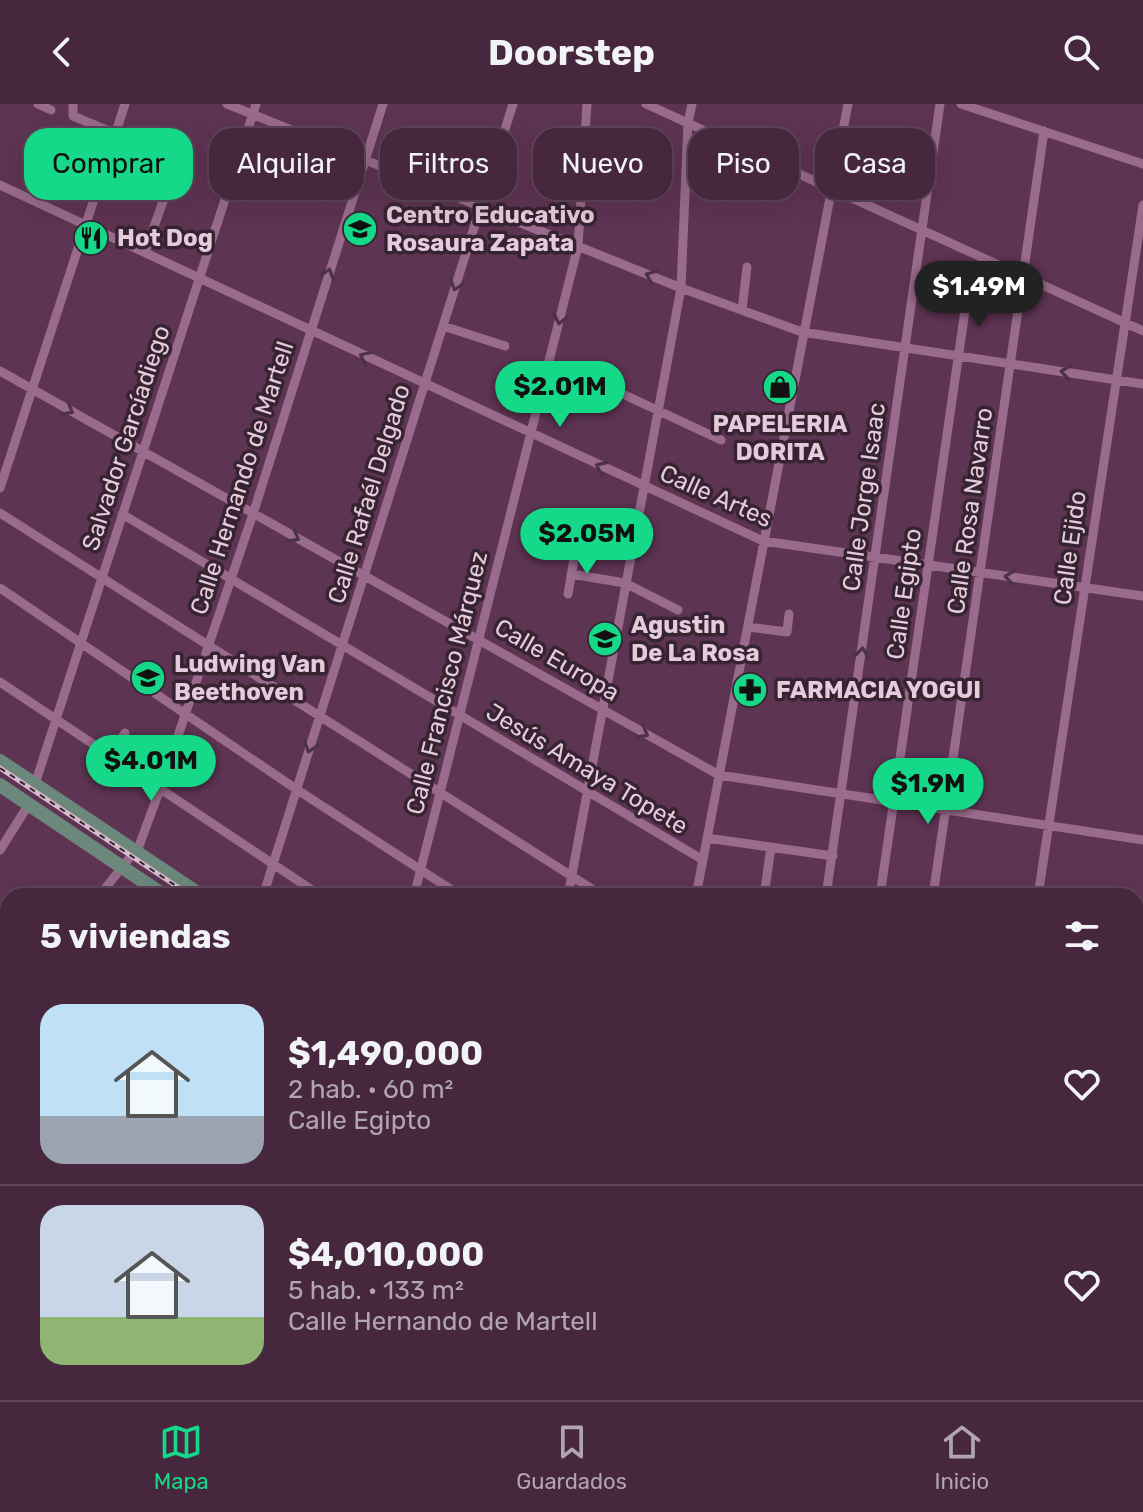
<!DOCTYPE html>
<html lang="es">
<meta charset="utf-8">
<style>
:root{--surface:#46273e;--page:#503349;--text:#f1f3f6;--muted:#b0a5b0;--line:#5e4458;--accent:#15d989}
body{margin:0;font-family:Rubik,sans-serif;background:var(--page);color:var(--text);height:100vh;display:flex;flex-direction:column;font-size:30px;white-space:nowrap}
*{box-sizing:border-box;margin:0}
p{font-size:26px;color:var(--muted)}
.icon{flex:none;width:44px;height:44px;fill:none;stroke:currentColor;stroke-width:2;stroke-linecap:round;stroke-linejoin:round}
.map{position:relative;flex:1;overflow:hidden}
.sheet{position:absolute;left:0px;top:784px;width:1144px;height:512px;display:flex;flex-direction:column;background:var(--surface);border-radius:24px 24px 0 0;box-shadow:0 8px 32px #0002,0 0 0 2px var(--line)}
.sheet>*{flex:none}
.guide{position:absolute;left:24px;top:24px;width:1096px;height:72px;display:flex;gap:16px}
.price{position:absolute;translate:-50% -68px;padding:0 18px;border-radius:28px;background:var(--accent);color:#111;font-size:26px;line-height:52px;filter:drop-shadow(0 2px 4px #0008)}
.price::after{content:'';position:absolute;left:50%;top:48px;width:24px;height:18px;margin-left:-12px;background:inherit;clip-path:polygon(0 0,100% 0,50% 100%)}
.price.active{background:#222;color:#fff}
ul{padding:0;list-style:none}
li{display:flex;align-items:center;gap:24px;height:200px;padding:0 40px}
li+li{border-top:2px solid var(--line)}
li span{display:grid;place-items:center;flex:none;width:224px;height:160px;border-radius:24px;color:#555}
li>.icon{margin-inline-start:auto}
span .icon{width:96px;height:96px;fill:#fffc;stroke-width:1}
li b{font-size:34px}
h2{display:flex;justify-content:space-between;align-items:center;height:96px;padding:0 40px;font-size:34px}
.tag{padding:0 28px;border-radius:24px;background:var(--surface);box-shadow:0 8px 32px #0002,0 0 0 2px var(--line);font-size:28px;line-height:72px}
.tag.active{background:var(--accent);color:#111}
header{display:flex;justify-content:space-between;align-items:center;height:104px;padding:0 40px;background:var(--surface);font-size:36px;font-weight:700}
.tabs{display:flex;justify-content:space-around;align-items:center;height:112px;border-top:2px solid var(--line);background:var(--surface);font-size:22px;color:var(--muted)}
.tabs a{display:grid;justify-items:center;gap:4px}
.tabs .active{color:var(--accent)}
.map>svg:first-child{display:block}
</style>
<header><svg class="icon" aria-label="back" viewBox="0 0 24 24"><path d="M15 5l-7 7 7 7"/></svg>Doorstep<svg class="icon" aria-label="search" viewBox="0 0 24 24"><circle cx="10" cy="10" r="6"/><path d="M15 15l6 6"/></svg></header>
<div class="map">
<svg width="1143" height="1296" viewBox="0 0 1143 1296">
<rect width="100%" height="100%" fill="#5e3453"/>
<g fill="none" stroke-linecap="round" stroke-linejoin="round">
<!-- street -->
<path stroke="#9a6b8c" stroke-width="9" d="M 38,0 L 51,6
M 227,0 L 681,184 L 802,228 L 1143,280
M 646,0 L 1143,227
M 961,0 L 1143,60
M 73,1 L 73,12 L 116,30
M 0,81 L 763,437 L 1143,492
M 145,148 L 166,89
M 742,206 L 747,163
M 443,222 L 505,242
M 0,267 L 719,671 L 1143,736
M 597,278 L 721,336
M 0,384 L 125,0
M 0,409 L 603,792
M 122,410 L 703,756
M 571,470 L 625,479 L 678,506
M 0,484 L 296,685 L 461,792
M 568,490 L 575,449
M 748,523 L 787,528 L 789,510
M 0,578 L 321,792
M 110,651 L 125,629
M 35,680 L 256,0
M 707,734 L 833,752
M 0,746 L 29,700
M 99,792 L 139,742 L 160,685 L 253,410 L 383,0
M 263,792 L 513,0
M 414,792 L 578,142 L 587,0
M 568,792 L 681,184 L 688,19 L 692,0
M 696,792 L 848,0
M 764,792 L 771,743
M 826,792 L 940,0
M 880,792 L 967,193
M 933,792 L 1044,27
M 1038,792 L 1143,101
M 1136,886 L 1143,840
M 0,940 L 8,928
M 1136,1003 L 1143,1004
M 0,1081 L 8,1069
M 0,1106 L 8,1111
M 1136,1190 L 1143,1191
M 0,1220 L 8,1207
M 274,1288 L 286,1296
M 306,1288 L 318,1296
M 42,1296 L 48,1288
M 137,1296 L 142,1288
M 232,1296 L 237,1288
M 325,1296 L 330,1288
M 420,1296 L 425,1288
M 513,1296 L 519,1288
M 599,1296 L 601,1288
M 780,1296 L 782,1288
M 964,1296 L 965,1288
M 1075,1296 L 1077,1288"/>
<!-- primary -->
<path stroke="#6c887c" stroke-width="14" d="M 0,657 L 202,792
M 0,681 L 165,792
M 908,1288 L 920,1296
M 945,1288 L 957,1296"/>
<!-- rail casing -->
<g stroke="#d6bbcd" stroke-width="5">
<path id="rail" d="M 0,664 L 191,792
M 934,1288 L 946,1296"/>
</g>
<!-- rail -->
<use href="#rail" stroke="#372432" stroke-width="2" stroke-dasharray="6" stroke-linecap="butt"/>
</g>
<!-- one-way arrows -->
<defs><path id="oneway-chevron" d="M-2-3.5L2.5 0L-2 3.5" fill="none" stroke-width="1.6" stroke-linecap="round" stroke-linejoin="round" transform="scale(2)"/></defs>
<g stroke="#4b3244">
<use href="#oneway-chevron" transform="translate(328 170) rotate(-72)"/>
<use href="#oneway-chevron" transform="translate(651 172) rotate(-158)"/>
<use href="#oneway-chevron" transform="translate(456 181) rotate(107)"/>
<use href="#oneway-chevron" transform="translate(560 215) rotate(104)"/>
<use href="#oneway-chevron" transform="translate(365 253) rotate(-154)"/>
<use href="#oneway-chevron" transform="translate(1066 268) rotate(-171)"/>
<use href="#oneway-chevron" transform="translate(68 306) rotate(29)"/>
<use href="#oneway-chevron" transform="translate(601 363) rotate(-155)"/>
<use href="#oneway-chevron" transform="translate(294 433) rotate(29)"/>
<use href="#oneway-chevron" transform="translate(1010 473) rotate(-172)"/>
<use href="#oneway-chevron" transform="translate(862 549) rotate(-82)"/>
<use href="#oneway-chevron" transform="translate(643 629) rotate(29)"/>
<use href="#oneway-chevron" transform="translate(310 643) rotate(108)"/>
</g>
<!-- icons -->
<defs>
<g id="school-disc" transform="scale(1.8)"><circle r="9.5" fill="#15d989" stroke="#372432"/><path d="M0-5L7-2L0 1L-7-2ZM-4 1L0 2.5L4 1V4Q0 6-4 4Z" fill="#111"/></g>
<g id="restaurant-disc" transform="scale(1.8)"><circle r="9.5" fill="#15d989" stroke="#372432"/><path d="M-5-6h1v4h1v-4h1v4h1v-4h1v5L-1.5 .5V6h-2V.5L-5-1ZM5-6V6H3V1.5H1.5Q1.5-4 5-6Z" fill="#111"/></g>
<g id="shop-disc" transform="scale(1.8)"><circle r="9.5" fill="#15d989" stroke="#372432"/><path d="M-5-2.5h2.3a2.7 3.5 0 0 1 5.4 0H5L5.5 6h-11ZM-1.5-2.5h3a1.5 2.3 0 0 0-3 0Z" fill="#111"/></g>
<g id="pharmacy-disc" transform="scale(1.8)"><circle r="9.5" fill="#15d989" stroke="#372432"/><path d="M-2-6h4v4h4v4h-4v4h-4v-4h-4v-4h4Z" fill="#111"/></g>
</defs>
<g fill-rule="evenodd">
<use href="#school-disc" x="360" y="125"/>
<use href="#restaurant-disc" x="91" y="134"/>
<use href="#shop-disc" x="780" y="283"/>
<use href="#school-disc" x="605" y="535"/>
<use href="#school-disc" x="148" y="574"/>
<use href="#pharmacy-disc" x="750" y="586"/>
</g>
<g text-anchor="middle" stroke-width="7" stroke-linejoin="round" paint-order="stroke">
<!-- poi labels -->
<g font-size="24" font-weight="bold" fill="#e5cbdc" stroke="#372432" text-anchor="start">
<text x="386" y="119">Centro Educativo<tspan x="386" dy="28">Rosaura Zapata</tspan></text>
<text x="117" y="142">Hot Dog</text>
<text x="780" y="328" text-anchor="middle">PAPELERIA<tspan x="780" dy="28">DORITA</tspan></text>
<text x="631" y="529">Agustin<tspan x="631" dy="28">De La Rosa</tspan></text>
<text x="174" y="568">Ludwing Van<tspan x="174" dy="28">Beethoven</tspan></text>
<text x="776" y="594">FARMACIA YOGUI</text>
</g>
<!-- street labels -->
<g font-size="24" fill="#e5cbdc" stroke="#372432">
<text transform="translate(126 334) rotate(-72)" y="8">Salvador Garcíadiego</text>
<text transform="translate(242 374) rotate(-72)" y="8">Calle Hernando de Martell</text>
<text transform="translate(369 390) rotate(-73)" y="8">Calle Rafaél Delgado</text>
<text transform="translate(716 392) rotate(24)" y="8">Calle Artes</text>
<text transform="translate(864 393) rotate(-82)" y="8">Calle Jorge Isaac</text>
<text transform="translate(970 407) rotate(-82)" y="8">Calle Rosa Navarro</text>
<text transform="translate(1070 444) rotate(-82)" y="8">Calle Ejido</text>
<text transform="translate(904 490) rotate(-82)" y="8">Calle Egipto</text>
<text transform="translate(557 556) rotate(30)" y="8">Calle Europa</text>
<text transform="translate(447 579) rotate(-76)" y="8">Calle Francisco Márquez</text>
<text transform="translate(587 665) rotate(31)" y="8">Jesús Amaya Topete</text>
</g>
</g>
</svg>
<b class="price active" style="left:979px;top:225px">$1.49M</b>
<b class="price" style="left:560px;top:325px">$2.01M</b>
<b class="price" style="left:587px;top:472px">$2.05M</b>
<b class="price" style="left:151px;top:699px">$4.01M</b>
<b class="price" style="left:928px;top:722px">$1.9M</b>
<div class="guide">
<a class="tag active">Comprar</a>
<a class="tag">Alquilar</a>
<a class="tag">Filtros</a>
<a class="tag">Nuevo</a>
<a class="tag">Piso</a>
<a class="tag">Casa</a>
</div>
<section class="sheet">
<h2>5 viviendas<svg class="icon" aria-label="filters" viewBox="0 0 24 24"><path d="M4 7h16M4 17h16"/><circle cx="9" cy="7" r="2"/><circle cx="15" cy="17" r="2"/></svg></h2>
<ul>
<li><span style="background:linear-gradient(#bfe0f5 70%,#9aa5b1 0)"><svg class="icon" aria-label="home" viewBox="0 0 24 24"><path d="M3 11l9-7 9 7M6 9v11h12V9"/></svg></span><div><b>$1,490,000</b><p>2 hab. · 60 m²</p><p>Calle Egipto</p></div><svg class="icon" aria-label="heart" viewBox="0 0 24 24"><path d="M12 20l-8-8c-3-5 5-10 8-4 3-6 11-1 8 4z"/></svg></li>
<li><span style="background:linear-gradient(#c9d6e8 70%,#8fb573 0)"><svg class="icon" aria-label="home" viewBox="0 0 24 24"><path d="M3 11l9-7 9 7M6 9v11h12V9"/></svg></span><div><b>$4,010,000</b><p>5 hab. · 133 m²</p><p>Calle Hernando de Martell</p></div><svg class="icon" aria-label="heart" viewBox="0 0 24 24"><path d="M12 20l-8-8c-3-5 5-10 8-4 3-6 11-1 8 4z"/></svg></li>
</ul>
</section>
</div>
<nav class="tabs">
<a class="active"><svg class="icon" aria-label="map" viewBox="0 0 24 24"><path d="M3 6l6-2 6 2 6-2v14l-6 2-6-2-6 2zM9 4v14M15 6v14"/></svg>Mapa</a>
<a><svg class="icon" aria-label="saved" viewBox="0 0 24 24"><path d="M7 4h10v16l-5-4-5 4z"/></svg>Guardados</a>
<a><svg class="icon" aria-label="home" viewBox="0 0 24 24"><path d="M3 11l9-7 9 7M6 9v11h12V9"/></svg>Inicio</a>
</nav>
